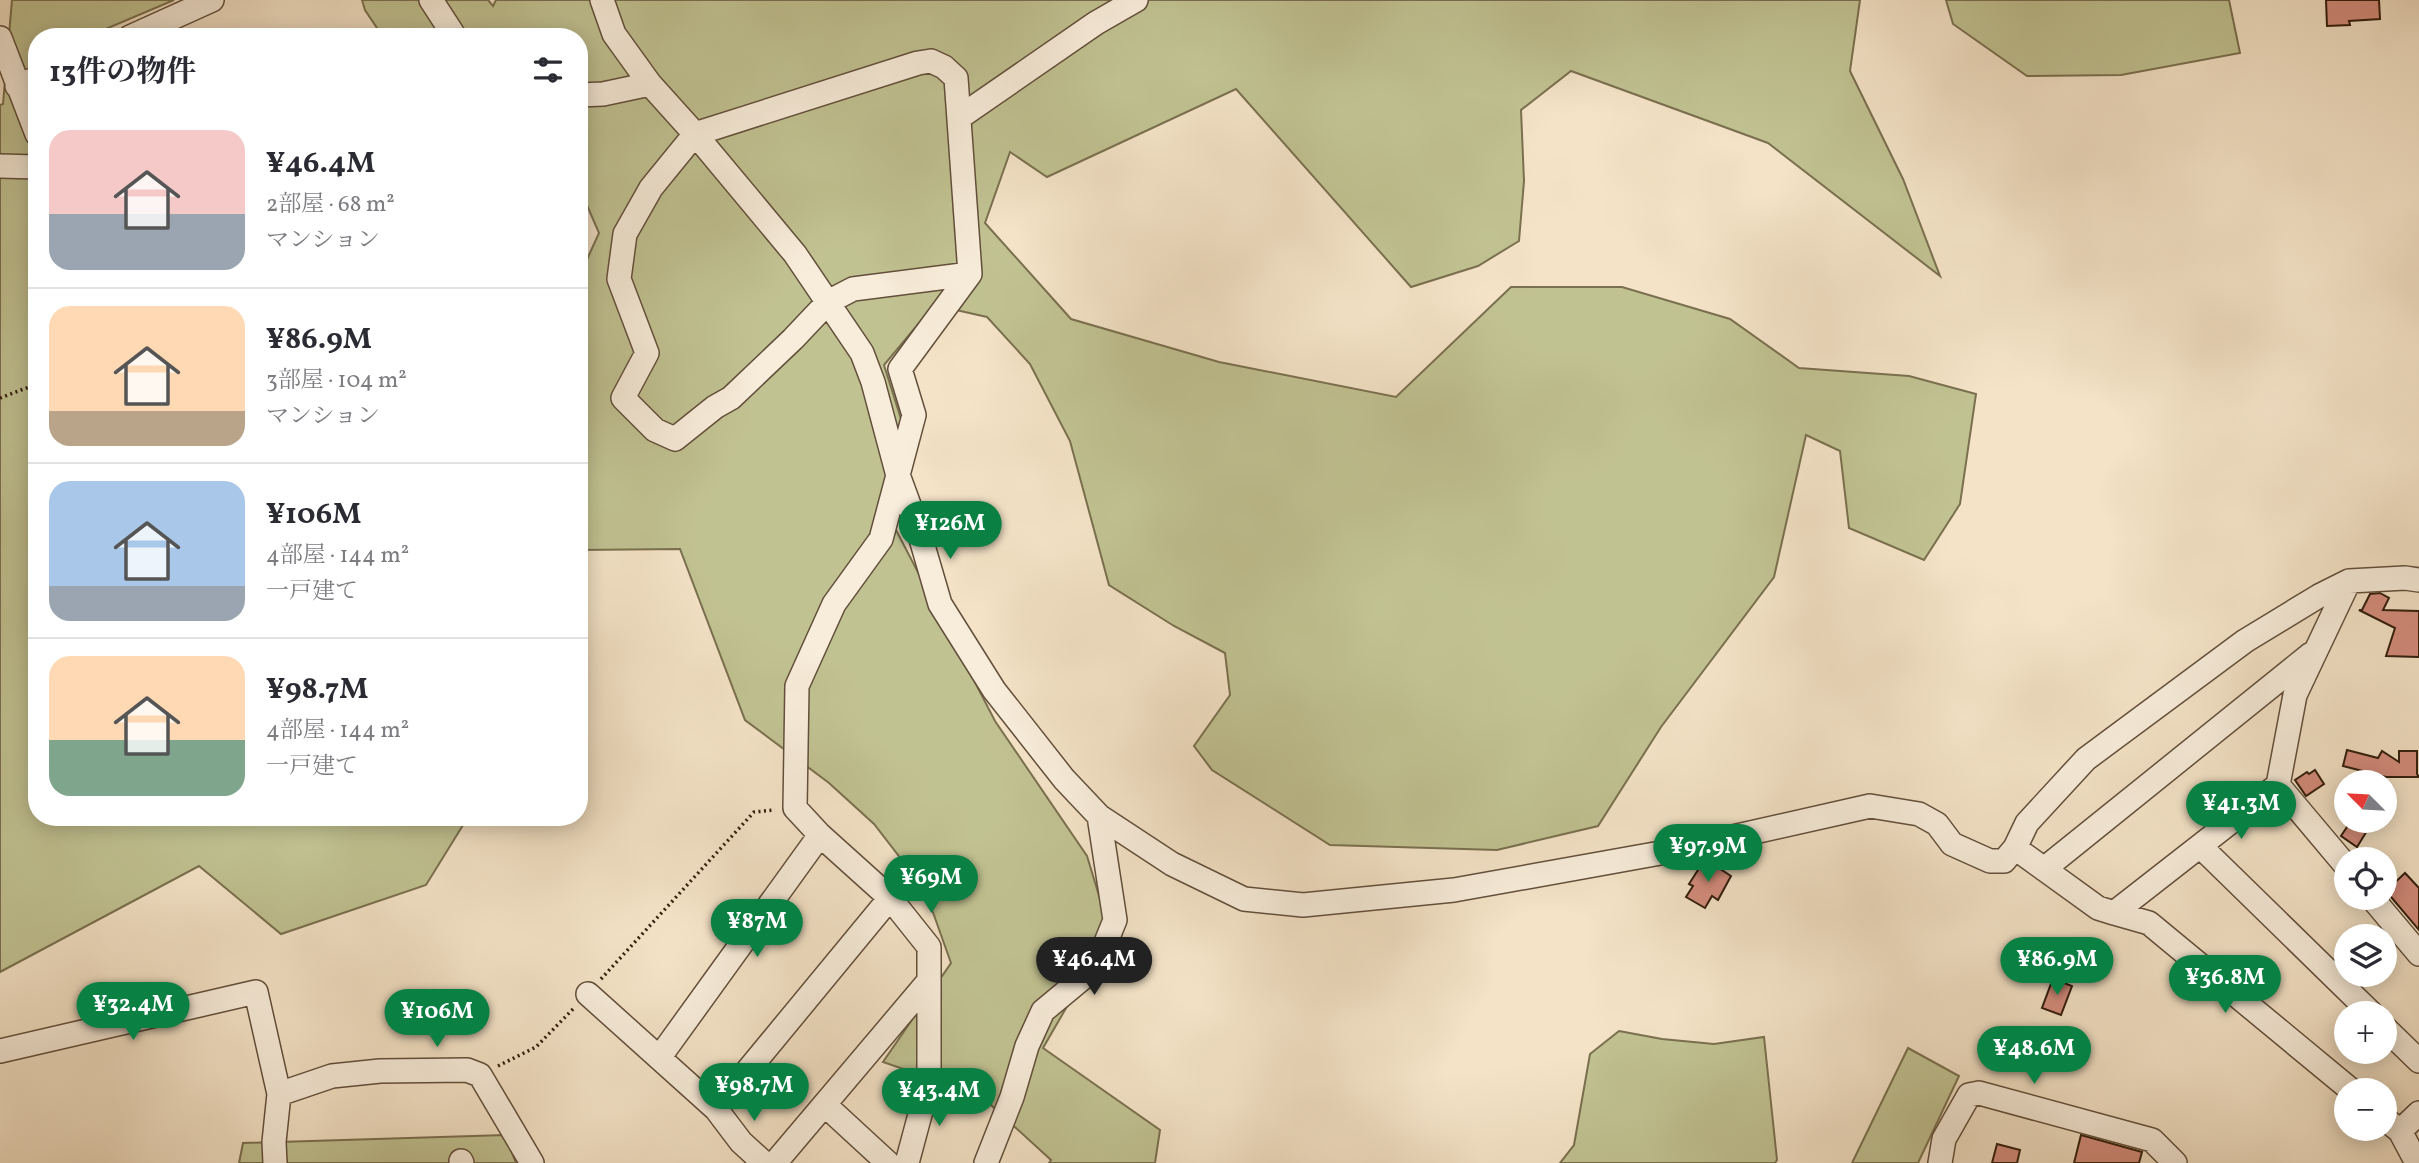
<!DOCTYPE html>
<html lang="ja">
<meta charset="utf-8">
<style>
:root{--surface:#fff;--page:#f7f7f7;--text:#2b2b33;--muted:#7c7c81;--line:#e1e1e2;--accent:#0b8043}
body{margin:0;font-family:Vollkorn,"Noto Serif JP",serif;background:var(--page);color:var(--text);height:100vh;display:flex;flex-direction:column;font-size:26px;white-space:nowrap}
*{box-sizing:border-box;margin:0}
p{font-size:23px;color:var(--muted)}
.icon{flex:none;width:38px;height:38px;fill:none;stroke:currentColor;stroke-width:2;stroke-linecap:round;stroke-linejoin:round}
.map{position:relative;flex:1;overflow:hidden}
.details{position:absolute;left:28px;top:28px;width:560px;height:798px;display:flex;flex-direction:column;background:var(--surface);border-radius:28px;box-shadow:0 4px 18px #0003}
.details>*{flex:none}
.needle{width:46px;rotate:294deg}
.tools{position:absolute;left:2334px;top:770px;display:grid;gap:14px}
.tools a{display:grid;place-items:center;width:63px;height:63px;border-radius:50%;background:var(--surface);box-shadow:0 4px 18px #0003;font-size:35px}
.price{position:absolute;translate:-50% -60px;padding:0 16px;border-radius:24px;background:var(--accent);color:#fff;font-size:23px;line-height:46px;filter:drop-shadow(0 2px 4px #0008)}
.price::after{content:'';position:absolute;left:50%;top:42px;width:21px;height:16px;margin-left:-10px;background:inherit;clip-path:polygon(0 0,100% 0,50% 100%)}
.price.current{background:#222;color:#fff}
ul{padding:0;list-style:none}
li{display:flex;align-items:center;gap:21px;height:175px;padding:0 21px}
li+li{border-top:2px solid var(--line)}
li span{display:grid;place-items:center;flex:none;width:196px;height:140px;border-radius:21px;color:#555}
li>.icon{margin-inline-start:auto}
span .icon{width:84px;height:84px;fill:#fffc;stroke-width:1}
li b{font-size:30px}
h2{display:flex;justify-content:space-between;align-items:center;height:84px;padding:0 21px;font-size:30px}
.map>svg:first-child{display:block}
</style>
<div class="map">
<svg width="2419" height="1163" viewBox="0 0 2419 1163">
<rect width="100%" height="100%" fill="#f4e3c7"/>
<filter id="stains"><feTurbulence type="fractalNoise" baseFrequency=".00286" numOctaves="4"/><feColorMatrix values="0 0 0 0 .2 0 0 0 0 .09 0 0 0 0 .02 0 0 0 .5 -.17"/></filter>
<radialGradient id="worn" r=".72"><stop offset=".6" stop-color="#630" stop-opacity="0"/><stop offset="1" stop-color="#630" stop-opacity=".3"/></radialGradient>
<!-- green -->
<path fill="#c1c292" stroke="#7a704f" stroke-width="2" d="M 12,0 L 174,0 L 96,33 L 97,37 L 37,37 L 37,817 L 468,817 L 426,885 L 281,934 L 199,866 L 0,972 L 0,105 L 3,104 Z
M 362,0 L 488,0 L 493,6 L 496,0 L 1860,0 L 1850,71 L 1903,179 L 1940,276 L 1768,143 L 1571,71 L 1521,110 L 1524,181 L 1519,241 L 1478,266 L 1411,287 L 1236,89 L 1047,177 L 1010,152 L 985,223 L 1071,319 L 1219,362 L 1396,397 L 1511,287 L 1622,287 L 1730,319 L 1799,368 L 1909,376 L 1976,394 L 1960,504 L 1924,560 L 1849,528 L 1840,451 L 1806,435 L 1774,577 L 1661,727 L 1598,826 L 1497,850 L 1330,845 L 1212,770 L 1194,746 L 1230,695 L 1225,653 L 1174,626 L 1109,585 L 1070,441 L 1030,364 L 987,317 L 934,305 L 884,365 L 907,438 L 880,499 L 995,721 L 1087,856 L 1110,932 L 1043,1048 L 1160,1130 L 1155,1163 L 1049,1163 L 1051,1160 L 981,1096 L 883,1062 L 951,963 L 925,890 L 874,824 L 829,783 L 745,720 L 680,549 L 579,550 L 579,277 L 599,233 L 583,196 L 579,195 L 579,37 L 383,37 L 365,10 Z
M 1946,0 L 2229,0 L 2240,53 L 2121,75 L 2027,76 L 1953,24 Z
M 1619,1031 L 1662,1039 L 1714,1044 L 1764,1037 L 1777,1160 L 1775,1163 L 1560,1163 L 1574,1145 L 1590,1054 Z
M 1908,1048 L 1959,1076 L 1918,1163 L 1852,1163 Z
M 505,1135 L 516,1163 L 239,1163 L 243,1143 Z"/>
<!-- building -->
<path fill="#d48c7d" stroke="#321e0c" stroke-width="2" d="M 2326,0 L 2379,0 L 2380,19 L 2349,21 L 2350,25 L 2327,26 Z
M 2380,593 L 2389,598 L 2383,610 L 2419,611 L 2419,657 L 2386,656 L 2395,628 L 2359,610 L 2362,610 L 2370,594 Z
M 2347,750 L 2378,758 L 2382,751 L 2399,762 L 2399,751 L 2417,751 L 2417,774 L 2419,777 L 2386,777 L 2343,766 Z
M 2315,770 L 2324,784 L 2306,796 L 2295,780 L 2307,772 L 2309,774 Z
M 2351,821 L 2373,821 L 2357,847 L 2341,836 Z
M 1705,859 L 1731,876 L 1718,900 L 1712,896 L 1705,908 L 1686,897 L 1693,886 L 1689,884 Z
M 2405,873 L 2419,888 L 2419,930 L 2386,891 Z
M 2056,980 L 2072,986 L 2061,1015 L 2042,1008 L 2052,981 L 2055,983 Z
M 2081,1135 L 2142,1152 L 2139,1163 L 2074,1163 Z
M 1997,1144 L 2020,1150 L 2017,1163 L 1992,1163 Z"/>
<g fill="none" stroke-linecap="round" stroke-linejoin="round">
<!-- minor casing -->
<g stroke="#624f3b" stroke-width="26">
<path id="minor" d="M 431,0 L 455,37
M 602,0 L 614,34 L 650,84 L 695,134 L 795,254 L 862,353 L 873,382 L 897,472 L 919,532 L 940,604 L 994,690 L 1064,779 L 1099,816 L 1172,864 L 1244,899 L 1303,905 L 1454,890 L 1666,852 L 1870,806 L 1919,814 L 1937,824 L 1952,844 L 1990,861 L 2004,861 L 2015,848 L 2027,823 L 2086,759 L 2245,641 L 2319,596 L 2349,581 L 2405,578 L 2419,580
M 130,37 L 212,0
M 0,38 L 37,134
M 931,61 L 944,67 L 956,78 L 970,274 L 853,289 L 828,302 L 793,339 L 731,398 L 715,407 L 675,439 L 655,430 L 623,398 L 647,353 L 619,279 L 625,234 L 651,188 L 695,134 L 918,63 Z
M 17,86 L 37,78
M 579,95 L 603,94 L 650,84
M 960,117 L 1096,23 L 1136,0
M 0,166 L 37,167
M 2278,785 L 2347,867
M 2200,846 L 2371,1013
M 2015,848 L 2098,908 L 2114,913 L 2278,785 L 2295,695 L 2349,581
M 2044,869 L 2311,654
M 2372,898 L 2419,954
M 2114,913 L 2149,923 L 2351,1090
M 588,994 L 716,1109 L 741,1142 L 764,1163
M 2385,1028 L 2419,1061
M 0,1051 L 256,992 L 279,1094 L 274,1142 L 275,1163
M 659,1058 L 820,835
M 279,1094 L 332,1076 L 380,1071 L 467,1070 L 480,1075 L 532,1163
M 825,1105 L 888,1163
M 716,1109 L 890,898
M 2385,1119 L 2400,1131 L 2417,1163
M 2400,1131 L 2419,1113
M 461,1161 L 462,1163
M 775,1163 L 928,982
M 907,1163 L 929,1081 L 929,947 L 890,898 L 820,835 L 795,808 L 797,686 L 834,604 L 881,539 L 914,415 L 900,369 L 970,274
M 986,1163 L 1012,1097 L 1027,1046 L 1043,1011 L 1096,967 L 1115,920 L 1099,816
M 1940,1163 L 1944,1139 L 1969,1095 L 1979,1093 L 2152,1140 L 2175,1163"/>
</g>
<!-- path -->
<path stroke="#321e0c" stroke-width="3.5" stroke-dasharray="2 3.5" stroke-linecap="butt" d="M 0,398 L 37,384
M 601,979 L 754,812 L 775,810
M 498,1066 L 536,1047 L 574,1008"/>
<!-- minor -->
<use href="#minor" stroke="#f8eddb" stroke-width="23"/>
</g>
<rect width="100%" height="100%" filter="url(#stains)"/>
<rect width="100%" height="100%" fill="url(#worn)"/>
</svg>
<div class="tools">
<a><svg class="needle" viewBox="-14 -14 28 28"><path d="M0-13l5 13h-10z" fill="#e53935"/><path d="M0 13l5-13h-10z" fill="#7c7c81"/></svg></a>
<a><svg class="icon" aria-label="locate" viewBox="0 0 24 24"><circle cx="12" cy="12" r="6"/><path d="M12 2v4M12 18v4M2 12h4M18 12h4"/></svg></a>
<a><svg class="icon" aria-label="layers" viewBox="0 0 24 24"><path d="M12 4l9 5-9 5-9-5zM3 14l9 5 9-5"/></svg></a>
<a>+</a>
<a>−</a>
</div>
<b class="price" style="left:950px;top:561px">¥126M</b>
<b class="price" style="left:2241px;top:841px">¥41.3M</b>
<b class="price" style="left:1708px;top:884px">¥97.9M</b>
<b class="price" style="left:931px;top:915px">¥69M</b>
<b class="price" style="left:757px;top:959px">¥87M</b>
<b class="price current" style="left:1094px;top:997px">¥46.4M</b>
<b class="price" style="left:2057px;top:997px">¥86.9M</b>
<b class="price" style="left:2225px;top:1015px">¥36.8M</b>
<b class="price" style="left:133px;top:1042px">¥32.4M</b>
<b class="price" style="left:437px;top:1049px">¥106M</b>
<b class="price" style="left:2034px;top:1086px">¥48.6M</b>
<b class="price" style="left:754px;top:1123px">¥98.7M</b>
<b class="price" style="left:939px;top:1128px">¥43.4M</b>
<section class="details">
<h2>13件の物件<svg class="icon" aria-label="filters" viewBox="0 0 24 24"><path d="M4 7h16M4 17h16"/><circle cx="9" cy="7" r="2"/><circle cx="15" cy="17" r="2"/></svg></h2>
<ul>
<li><span style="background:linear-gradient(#f6c9c9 60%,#9aa5b1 0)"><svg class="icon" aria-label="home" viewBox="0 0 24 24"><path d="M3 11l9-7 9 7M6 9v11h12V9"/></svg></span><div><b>¥46.4M</b><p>2部屋 · 68 m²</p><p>マンション</p></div></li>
<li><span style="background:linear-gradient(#ffd9b3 75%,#b9a48a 0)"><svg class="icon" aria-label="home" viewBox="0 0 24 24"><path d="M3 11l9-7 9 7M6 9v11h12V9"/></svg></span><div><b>¥86.9M</b><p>3部屋 · 104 m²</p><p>マンション</p></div></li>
<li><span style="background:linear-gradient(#a9c7e8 75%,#9aa5b1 0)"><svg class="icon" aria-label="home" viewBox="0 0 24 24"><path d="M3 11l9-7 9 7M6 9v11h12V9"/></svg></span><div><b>¥106M</b><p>4部屋 · 144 m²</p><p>一戸建て</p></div></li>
<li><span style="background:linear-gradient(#ffd9b3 60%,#7fa58c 0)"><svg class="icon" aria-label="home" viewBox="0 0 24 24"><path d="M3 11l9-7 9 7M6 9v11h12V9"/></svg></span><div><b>¥98.7M</b><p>4部屋 · 144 m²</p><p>一戸建て</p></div></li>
</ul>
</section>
</div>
